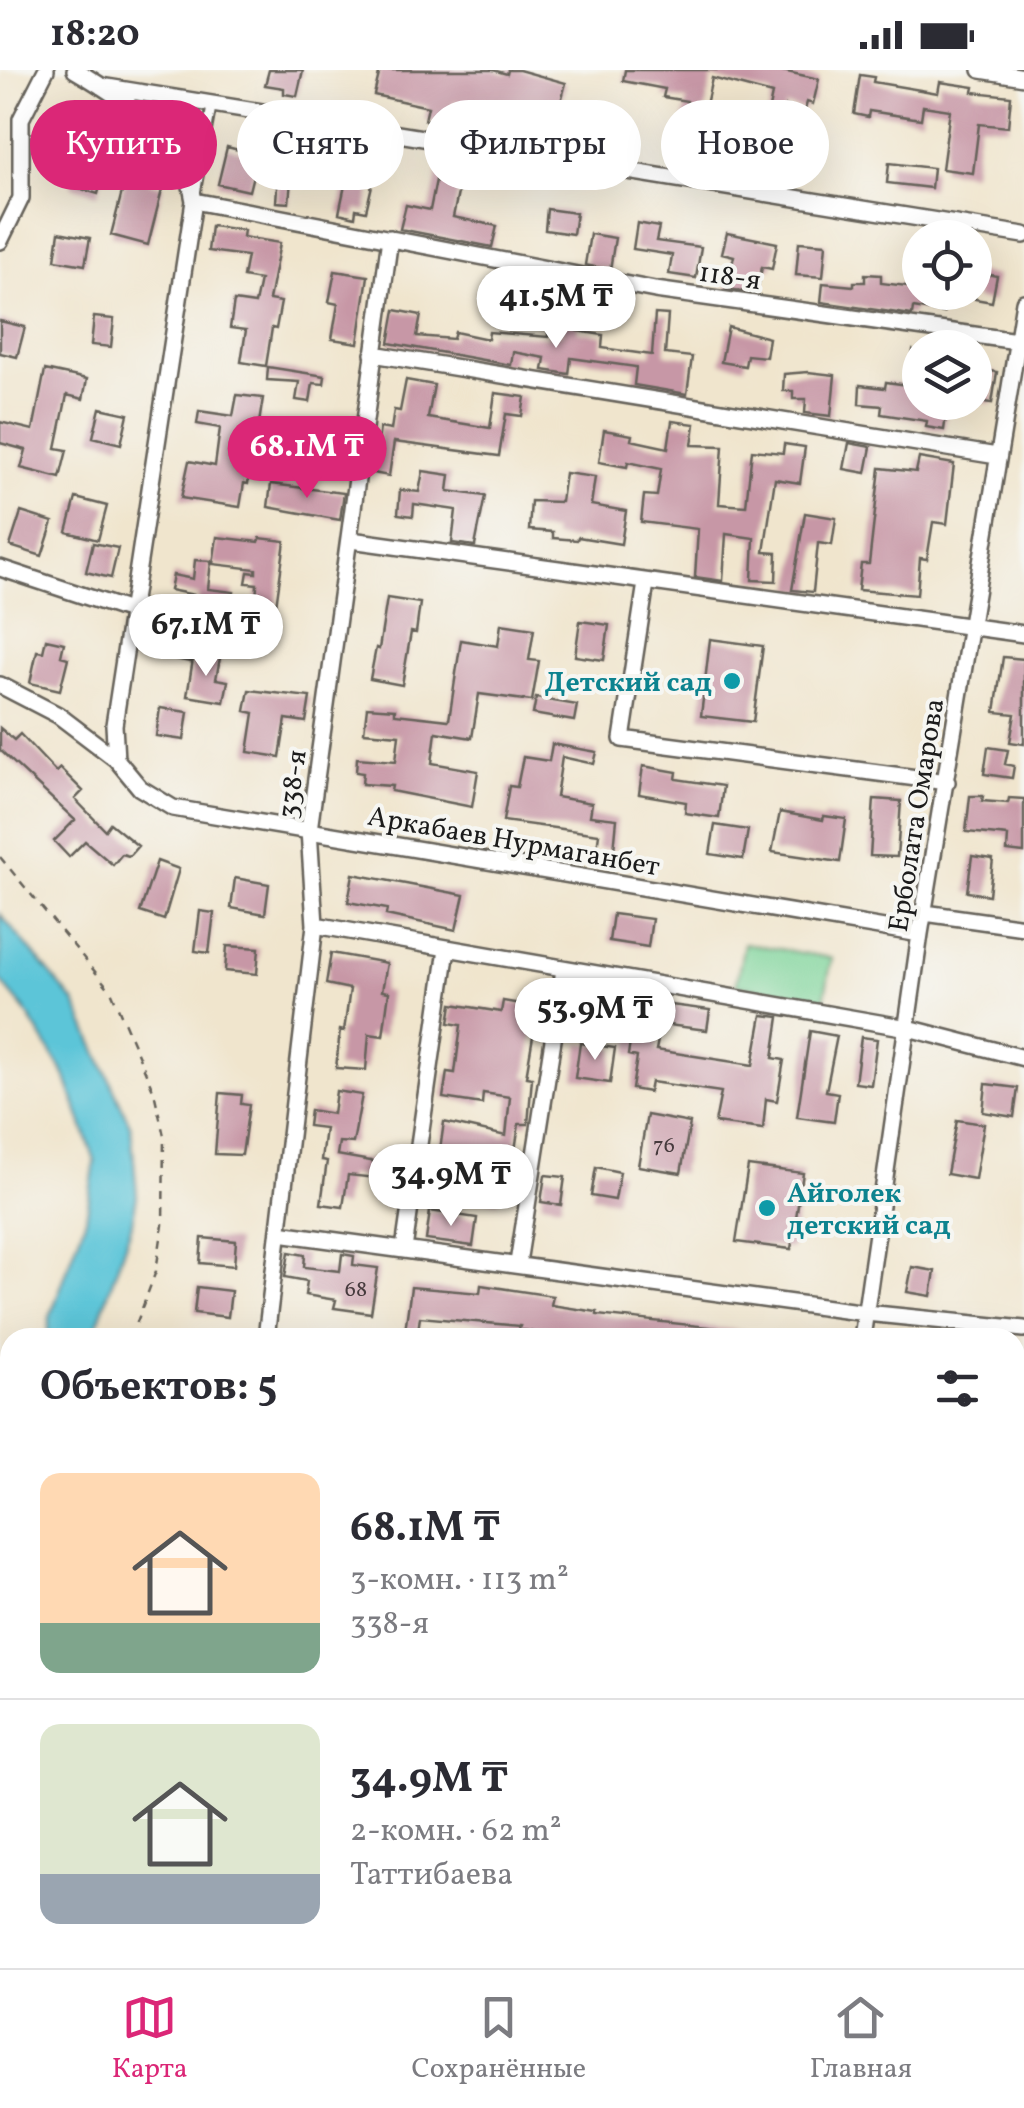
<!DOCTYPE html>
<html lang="ru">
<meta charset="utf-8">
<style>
:root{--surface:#fff;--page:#f7f7f7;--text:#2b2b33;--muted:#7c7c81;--line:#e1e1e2;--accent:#db2777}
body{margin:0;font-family:Vollkorn,serif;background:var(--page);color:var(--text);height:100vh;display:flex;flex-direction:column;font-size:38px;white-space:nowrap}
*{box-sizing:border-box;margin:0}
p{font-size:32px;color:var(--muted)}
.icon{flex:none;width:55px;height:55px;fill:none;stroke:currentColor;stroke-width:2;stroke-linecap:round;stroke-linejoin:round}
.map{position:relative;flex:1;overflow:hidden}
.sheet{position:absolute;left:0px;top:1258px;width:1025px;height:642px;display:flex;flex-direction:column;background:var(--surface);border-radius:30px 30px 0 0;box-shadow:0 10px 40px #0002}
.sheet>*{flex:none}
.guide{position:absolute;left:30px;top:30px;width:965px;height:90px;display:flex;gap:20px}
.tools{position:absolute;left:902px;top:150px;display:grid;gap:20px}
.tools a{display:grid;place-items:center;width:90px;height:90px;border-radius:50%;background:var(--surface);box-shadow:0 10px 40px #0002;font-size:50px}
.price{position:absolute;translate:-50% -85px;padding:0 22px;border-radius:35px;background:#fff;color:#222;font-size:32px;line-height:65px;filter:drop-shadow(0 2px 5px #0008)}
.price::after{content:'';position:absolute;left:50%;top:60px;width:30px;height:22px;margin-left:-15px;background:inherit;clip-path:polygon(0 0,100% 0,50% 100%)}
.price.selected{background:var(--accent);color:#fff}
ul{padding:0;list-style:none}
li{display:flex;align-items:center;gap:30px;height:250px;padding:0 40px}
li+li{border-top:2px solid var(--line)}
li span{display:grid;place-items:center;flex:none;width:280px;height:200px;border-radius:20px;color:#555}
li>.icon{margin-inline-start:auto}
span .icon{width:120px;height:120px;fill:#fffc;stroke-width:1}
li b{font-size:42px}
h2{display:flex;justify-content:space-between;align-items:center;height:120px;padding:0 40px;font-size:42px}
.chip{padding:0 35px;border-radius:45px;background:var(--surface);box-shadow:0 10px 40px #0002;font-size:35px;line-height:90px}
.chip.selected{background:var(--accent);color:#fff}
.status{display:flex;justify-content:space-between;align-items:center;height:70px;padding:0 50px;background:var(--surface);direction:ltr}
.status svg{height:28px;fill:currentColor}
.dock{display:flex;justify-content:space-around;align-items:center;height:140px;border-top:2px solid var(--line);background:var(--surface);font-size:28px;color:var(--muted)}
.dock a{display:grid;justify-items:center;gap:5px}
.dock .selected{color:var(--accent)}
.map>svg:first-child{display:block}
</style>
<div class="status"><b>18:20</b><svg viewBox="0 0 49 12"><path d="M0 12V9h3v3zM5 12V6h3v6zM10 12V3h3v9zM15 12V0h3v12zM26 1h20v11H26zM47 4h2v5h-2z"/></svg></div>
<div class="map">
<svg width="1024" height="1898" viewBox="0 0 1024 1898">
<rect width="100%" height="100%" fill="#f6f6f2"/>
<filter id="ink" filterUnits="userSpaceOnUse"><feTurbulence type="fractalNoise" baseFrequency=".01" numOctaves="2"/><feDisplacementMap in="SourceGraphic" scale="20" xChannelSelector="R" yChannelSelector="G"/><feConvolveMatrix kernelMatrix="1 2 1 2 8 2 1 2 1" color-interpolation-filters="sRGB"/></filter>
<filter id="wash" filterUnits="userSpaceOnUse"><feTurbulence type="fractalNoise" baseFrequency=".0048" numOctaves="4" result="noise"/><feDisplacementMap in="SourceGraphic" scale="40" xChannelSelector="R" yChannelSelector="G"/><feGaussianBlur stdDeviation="2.25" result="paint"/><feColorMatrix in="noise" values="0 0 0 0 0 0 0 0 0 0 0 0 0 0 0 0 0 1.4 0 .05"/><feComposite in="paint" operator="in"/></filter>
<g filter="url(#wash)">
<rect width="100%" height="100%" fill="#f0e5cd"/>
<!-- green -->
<path fill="#7cd398" stroke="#4c785a" stroke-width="2.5" d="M 744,873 L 832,888 L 824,930 L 736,915 Z"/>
<!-- water -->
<path fill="#5cc5d8" stroke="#3c707a" stroke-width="2.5" d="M 0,844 L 75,933 L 131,1057 L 137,1126 L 131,1157 L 93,1267 L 47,1267 L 50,1247 L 86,1148 L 95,1091 L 65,1005 L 25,940 L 0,910 Z"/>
<g id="blocks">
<!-- building -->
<path fill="#c797a6" d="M 269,0 L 303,0 L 297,26 L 284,24 L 284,18 L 265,15 Z
M 380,0 L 493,0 L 507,4 L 508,0 L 519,0 L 566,13 L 559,39 L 532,31 L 527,52 L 520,51 L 518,61 L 491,54 L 494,42 L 454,31 L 448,56 L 425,50 L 428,37 L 374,25 Z
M 625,0 L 778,0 L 819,9 L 813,34 L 807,32 L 805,40 L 786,36 L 777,75 L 762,72 L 772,24 L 712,8 L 702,53 L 683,49 L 687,31 L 663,27 L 665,19 L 623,11 Z
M 860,5 L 874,7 L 873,12 L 938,23 L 940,12 L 974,17 L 973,22 L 1011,26 L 1008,57 L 979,54 L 973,103 L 942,99 L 950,40 L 923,36 L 921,49 L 869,41 L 868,47 L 854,44 Z
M 280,72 L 294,74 L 289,133 L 276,132 Z
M 227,77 L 258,85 L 249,121 L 218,114 Z
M 80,82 L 107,90 L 98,124 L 71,116 Z
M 889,93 L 933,98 L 931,118 L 887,113 Z
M 438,100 L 462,104 L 453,147 L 497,156 L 492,177 L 400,159 L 406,135 L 430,140 Z
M 126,106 L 163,116 L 148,175 L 111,165 Z
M 347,106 L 373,111 L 366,141 L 356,139 L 355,147 L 339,143 Z
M 547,139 L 576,143 L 573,164 L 545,160 Z
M 637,153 L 659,157 L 656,171 L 701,177 L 696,208 L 669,204 L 672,185 L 633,179 Z
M 211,156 L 244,160 L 243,167 L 280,173 L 269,230 L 281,232 L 276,259 L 272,258 L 266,296 L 241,292 L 246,260 L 230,258 L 234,231 L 255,234 L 260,210 L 243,207 L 247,186 L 208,181 Z
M 59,162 L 90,168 L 85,195 L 55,190 Z
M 727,163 L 777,173 L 772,199 L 762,197 L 757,223 L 727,219 L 734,186 L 722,183 Z
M 590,164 L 615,168 L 610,200 L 585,195 Z
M 799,172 L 826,174 L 823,207 L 796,205 Z
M 335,201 L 368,206 L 358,273 L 332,269 L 338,234 L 329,232 Z
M 975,202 L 997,206 L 992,232 L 975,229 Z
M 865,204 L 881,205 L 881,213 L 916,217 L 915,222 L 947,222 L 944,243 L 913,238 L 912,245 L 821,232 L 823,213 L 854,216 L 854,212 L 865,212 Z
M 395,240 L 421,245 L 417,266 L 453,269 L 455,262 L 488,269 L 489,262 L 548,267 L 548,262 L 561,264 L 564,251 L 579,254 L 577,261 L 603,265 L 602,278 L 652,285 L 655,244 L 668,245 L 665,284 L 692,287 L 687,324 L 634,315 L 636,297 L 571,288 L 569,304 L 543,300 L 545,288 L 513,282 L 511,295 L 389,273 Z
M 94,247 L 114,249 L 111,277 L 91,275 Z
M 0,251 L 25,257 L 17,287 L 0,283 Z
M 728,257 L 769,268 L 766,287 L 747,285 L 745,296 L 721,292 Z
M 913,280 L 920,281 L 920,332 L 948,332 L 944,360 L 926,357 L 927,351 L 881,344 L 882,336 L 859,334 L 860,315 L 885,318 L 886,312 L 908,315 Z
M 268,297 L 325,306 L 324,314 L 313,313 L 310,332 L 296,330 L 299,312 L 267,310 Z
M 975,299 L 997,302 L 992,333 L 975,331 Z
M 45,300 L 87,309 L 83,329 L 67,325 L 56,378 L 67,380 L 60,408 L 21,398 L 26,380 L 0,373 L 0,352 L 33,360 Z
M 808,302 L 835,305 L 831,346 L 805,343 L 806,329 L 793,329 L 793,321 L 783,321 L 784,304 Z
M 406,310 L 434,315 L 428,348 L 490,358 L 495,323 L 525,327 L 522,346 L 506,344 L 499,386 L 394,372 L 389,406 L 373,403 L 380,358 L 391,360 L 394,340 L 400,341 Z
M 237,325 L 263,328 L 259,353 L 256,353 L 248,414 L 244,413 L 240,437 L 181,428 L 189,391 L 215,396 L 220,358 L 197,354 L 199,341 L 233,346 Z
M 100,338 L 128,344 L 121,374 L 93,367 Z
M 672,351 L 695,354 L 692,375 L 723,376 L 719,434 L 746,436 L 752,380 L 783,383 L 784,374 L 805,377 L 800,413 L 775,409 L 764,482 L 777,483 L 776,511 L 752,510 L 754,468 L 726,464 L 723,511 L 695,507 L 698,459 L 641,452 L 644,425 L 657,426 L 661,399 L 628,392 L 627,397 L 599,392 L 604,360 L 632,365 L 631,370 L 668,378 Z
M 849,373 L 871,377 L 866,403 L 844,399 Z
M 919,388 L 954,394 L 947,454 L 933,452 L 927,489 L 920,488 L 917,525 L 858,520 L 861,494 L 869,494 L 880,398 L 916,402 Z
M 423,401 L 450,405 L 448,421 L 485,426 L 475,476 L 452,473 L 456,440 L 414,434 L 413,446 L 398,444 L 400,420 L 419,422 Z
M 565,403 L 595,407 L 591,435 L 626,441 L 621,474 L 578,467 L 577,470 L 553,468 L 553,462 L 529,460 L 531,431 L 561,432 Z
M 271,414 L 344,423 L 340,450 L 268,437 Z
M 76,428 L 107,436 L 98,470 L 67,462 Z
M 21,442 L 53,452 L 42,486 L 10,476 Z
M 805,443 L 836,448 L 832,475 L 818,473 L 813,522 L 792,520 Z
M 217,467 L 259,472 L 260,468 L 285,471 L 276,536 L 256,534 L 257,514 L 246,513 L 248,502 L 256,503 L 256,499 L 213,494 Z
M 93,473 L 118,478 L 111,508 L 86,502 Z
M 195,490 L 211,491 L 208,519 L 234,522 L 231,548 L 196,544 L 199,526 L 170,520 L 173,505 L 193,509 Z
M 387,528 L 420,533 L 416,563 L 411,562 L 402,615 L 370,609 L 376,578 L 379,579 Z
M 580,551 L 609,555 L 604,590 L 575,586 Z
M 501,554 L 534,559 L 529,590 L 539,591 L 532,631 L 479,624 L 472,668 L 436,662 L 432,693 L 478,701 L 472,737 L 391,721 L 392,716 L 362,714 L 363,703 L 356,702 L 357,688 L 396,691 L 399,665 L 364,662 L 367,637 L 395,639 L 395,644 L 449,650 L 461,570 L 498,576 Z
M 166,560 L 195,566 L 190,592 L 161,586 Z
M 46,569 L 64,573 L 61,586 L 68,588 L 60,620 L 30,613 L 37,581 L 43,582 Z
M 710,569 L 763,576 L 753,652 L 701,646 Z
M 194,583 L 220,588 L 216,609 L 228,611 L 224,632 L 187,626 Z
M 1003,587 L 1024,589 L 1024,674 L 1010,672 L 1015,644 L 995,642 Z
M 249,620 L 310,627 L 306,652 L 286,649 L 280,687 L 248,682 L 254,643 L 245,641 Z
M 536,628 L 577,635 L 574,651 L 533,644 Z
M 160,638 L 188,642 L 184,670 L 156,666 Z
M 0,658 L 14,670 L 20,664 L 56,702 L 60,698 L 83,721 L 75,729 L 105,760 L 110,753 L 138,776 L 129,786 L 122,784 L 113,795 L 85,771 L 69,787 L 54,771 L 75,750 L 0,680 Z
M 552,674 L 597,682 L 594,694 L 562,687 L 556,727 L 592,733 L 590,746 L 617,749 L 614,780 L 597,778 L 599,764 L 503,751 L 509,716 L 517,717 L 523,687 L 549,691 Z
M 988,677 L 1008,680 L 1005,694 L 1014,696 L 1012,708 L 984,704 Z
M 643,696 L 677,702 L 676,709 L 723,716 L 719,748 L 685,743 L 686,732 L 639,724 Z
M 970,726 L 983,726 L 982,731 L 1008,733 L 1009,728 L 1024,729 L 1024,783 L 1007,781 L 1008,766 L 966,762 Z
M 874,729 L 901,731 L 897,787 L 870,786 Z
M 780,742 L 823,750 L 824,746 L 846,749 L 840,792 L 772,782 Z
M 715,755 L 748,760 L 743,789 L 710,784 Z
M 972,786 L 993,789 L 989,825 L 967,822 Z
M 157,791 L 179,799 L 164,850 L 140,842 Z
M 353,804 L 464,825 L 456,860 L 386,845 L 387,839 L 348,832 Z
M 235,808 L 269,814 L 265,844 L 231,838 Z
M 200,841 L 214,843 L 209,883 L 195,881 Z
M 613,844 L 652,849 L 648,877 L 609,871 Z
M 227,876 L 259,878 L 257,904 L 225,901 Z
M 331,883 L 387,893 L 382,921 L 389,922 L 383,966 L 369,964 L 366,1000 L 336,998 L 340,960 L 344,961 L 350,919 L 326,914 Z
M 503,931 L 538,937 L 526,1007 L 532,1008 L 528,1054 L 519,1054 L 512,1100 L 520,1101 L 518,1116 L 501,1113 L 498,1132 L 436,1120 L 443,1080 L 440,1080 L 444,1052 L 506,1066 L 510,1027 L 483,1023 L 482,1034 L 443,1028 L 447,1002 L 455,1003 L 461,955 L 449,953 L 452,934 L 501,942 Z
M 671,935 L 710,940 L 707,960 L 668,955 Z
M 635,940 L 663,945 L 656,980 L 753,995 L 762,945 L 779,947 L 773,988 L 784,990 L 777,1031 L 766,1029 L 763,1059 L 715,1053 L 721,1022 L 651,1012 L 649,1022 L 632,1019 L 637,987 L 628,985 Z
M 810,961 L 837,966 L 826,1021 L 838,1023 L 834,1052 L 797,1047 Z
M 861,967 L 877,969 L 871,1015 L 855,1013 Z
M 580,973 L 615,978 L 610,1013 L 575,1008 Z
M 986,1014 L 1018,1018 L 1014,1047 L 983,1042 Z
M 336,1021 L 362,1025 L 353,1073 L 339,1072 L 337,1085 L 404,1097 L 401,1121 L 386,1118 L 387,1109 L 348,1105 L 343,1137 L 321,1134 L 327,1091 L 321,1090 L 325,1058 L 308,1056 L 310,1040 L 333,1044 Z
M 220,1023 L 242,1025 L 241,1034 L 249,1035 L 242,1085 L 215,1084 Z
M 647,1045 L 690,1053 L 681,1103 L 638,1096 Z
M 957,1050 L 984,1054 L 975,1109 L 947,1104 Z
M 748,1096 L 803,1103 L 791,1179 L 736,1172 Z
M 596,1097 L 620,1102 L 615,1130 L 591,1126 Z
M 545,1105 L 565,1107 L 561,1135 L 541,1132 Z
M 430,1141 L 477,1148 L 473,1176 L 426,1170 Z
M 202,1168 L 236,1171 L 234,1196 L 200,1193 Z
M 289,1182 L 305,1185 L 304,1197 L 340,1201 L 342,1184 L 354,1186 L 353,1195 L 378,1198 L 371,1243 L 334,1238 L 336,1230 L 305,1225 L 307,1211 L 285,1207 Z
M 912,1197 L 935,1201 L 931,1226 L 907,1222 Z
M 481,1215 L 553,1226 L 551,1235 L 597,1242 L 597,1245 L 746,1261 L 745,1268 L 559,1268 L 519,1259 L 520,1256 L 420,1247 L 417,1268 L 404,1268 L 411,1217 L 480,1223 Z
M 197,1217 L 231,1221 L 228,1247 L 194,1243 Z"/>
</g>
</g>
<g filter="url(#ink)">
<use href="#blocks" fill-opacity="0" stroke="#66625a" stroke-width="2.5"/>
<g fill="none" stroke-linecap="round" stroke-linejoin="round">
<!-- lane casing -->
<g stroke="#66625a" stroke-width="12">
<path id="lane" d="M 196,121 L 212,34
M 449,1890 L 449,1898"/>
</g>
<!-- street casing -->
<g stroke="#66625a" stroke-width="20">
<path id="street" d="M 75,0 C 99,14 155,50 172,71 C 186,88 190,110 194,131 L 114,655 L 116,689
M 981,0 L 1024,7
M 101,16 L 1024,165
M 194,131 L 655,220 L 1024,272
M 0,171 L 21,128 L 21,49 L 46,0
M 373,284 L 997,386
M 351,470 L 1024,564
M 0,498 L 130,541
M 646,513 L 622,669 L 947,712
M 0,615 L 58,645 L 116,689 L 140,718 L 173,738 L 920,864
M 925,843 L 1024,857
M 315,855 L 908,958 L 1024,988
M 279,1163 L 866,1243 L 1024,1259
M 404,1179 L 447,879
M 518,1193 L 564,900
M 266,1268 L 315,855 L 309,760 L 390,168
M 862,1268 L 920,864 L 1024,232
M 0,1398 L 10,1401
M 1015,1520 L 1024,1521
M 0,1750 L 10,1753
M 1015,1807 L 1024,1787
M 537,1890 L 567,1898
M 974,1898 L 978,1890"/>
</g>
<!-- path -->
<path stroke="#66625a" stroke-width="2.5" stroke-dasharray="8 8" stroke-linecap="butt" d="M 0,787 L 111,921 L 154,1022 L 164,1066 L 163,1155 L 156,1201 L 131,1268
M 0,1317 L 10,1326
M 1015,1649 L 1024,1652
M 1015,1763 L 1024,1758"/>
<!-- lane -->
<use href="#lane" stroke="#fff" stroke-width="8"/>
<!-- street -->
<use href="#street" stroke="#fff" stroke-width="15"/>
</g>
</g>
<!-- markers -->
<g fill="#0f9aa8" stroke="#f6f6f2" stroke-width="4">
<circle cx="732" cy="611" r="10"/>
<circle cx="767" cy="1138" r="10"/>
</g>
<g text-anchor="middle" stroke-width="8" stroke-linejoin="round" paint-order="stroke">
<!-- number labels -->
<g font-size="22" fill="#473b3e">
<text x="664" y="1082">76</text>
<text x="356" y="1226">68</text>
</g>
<!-- street labels -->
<g font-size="28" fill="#1c1c1c" stroke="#f6f6f2">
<text transform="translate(730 205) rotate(8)" y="10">118-я</text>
<text transform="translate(291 714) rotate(-82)" y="10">338-я</text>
<text transform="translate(915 745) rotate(-81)" y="10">Ерболата Омарова</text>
<text transform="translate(514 770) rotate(10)" y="10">Аркабаев Нурмаганбет</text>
</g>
<!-- culture labels -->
<g font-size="28" font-weight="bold" fill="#0d838f" stroke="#f6f6f2" text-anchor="end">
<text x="712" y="621">Детский сад</text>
<text x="787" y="1132" text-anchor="start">Айголек<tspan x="787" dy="32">детский сад</tspan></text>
</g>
</g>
</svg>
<div class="tools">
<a><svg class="icon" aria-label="locate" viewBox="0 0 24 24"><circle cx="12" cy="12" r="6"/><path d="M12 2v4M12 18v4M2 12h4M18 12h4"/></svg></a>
<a><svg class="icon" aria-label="layers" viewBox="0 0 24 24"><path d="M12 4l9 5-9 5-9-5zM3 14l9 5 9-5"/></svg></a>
</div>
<b class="price" style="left:556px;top:281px">41.5M ₸</b>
<b class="price selected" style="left:307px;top:431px">68.1M ₸</b>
<b class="price" style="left:206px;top:609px">67.1M ₸</b>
<b class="price" style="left:595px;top:993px">53.9M ₸</b>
<b class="price" style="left:451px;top:1159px">34.9M ₸</b>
<div class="guide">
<a class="chip selected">Купить</a>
<a class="chip">Снять</a>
<a class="chip">Фильтры</a>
<a class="chip">Новое</a>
</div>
<section class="sheet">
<h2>Объектов: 5<svg class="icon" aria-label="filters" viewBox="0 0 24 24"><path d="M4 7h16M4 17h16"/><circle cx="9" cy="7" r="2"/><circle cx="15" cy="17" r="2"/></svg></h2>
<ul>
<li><span style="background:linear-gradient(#ffd9b3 75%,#7fa58c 0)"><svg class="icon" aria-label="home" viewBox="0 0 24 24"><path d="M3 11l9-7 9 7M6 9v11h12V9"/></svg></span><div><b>68.1M ₸</b><p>3-комн. · 113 m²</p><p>338-я</p></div></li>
<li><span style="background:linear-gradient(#dfe7d0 75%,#9aa5b1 0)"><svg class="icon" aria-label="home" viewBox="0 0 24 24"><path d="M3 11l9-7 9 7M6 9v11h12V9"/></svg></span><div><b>34.9M ₸</b><p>2-комн. · 62 m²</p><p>Таттибаева</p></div></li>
</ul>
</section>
</div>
<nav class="dock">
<a class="selected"><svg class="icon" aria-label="map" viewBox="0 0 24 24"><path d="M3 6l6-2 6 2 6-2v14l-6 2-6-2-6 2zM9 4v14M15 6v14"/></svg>Карта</a>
<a><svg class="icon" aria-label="saved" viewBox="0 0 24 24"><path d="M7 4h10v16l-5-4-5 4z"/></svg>Сохранённые</a>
<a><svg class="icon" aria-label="home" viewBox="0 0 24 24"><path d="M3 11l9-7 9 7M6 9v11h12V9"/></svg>Главная</a>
</nav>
